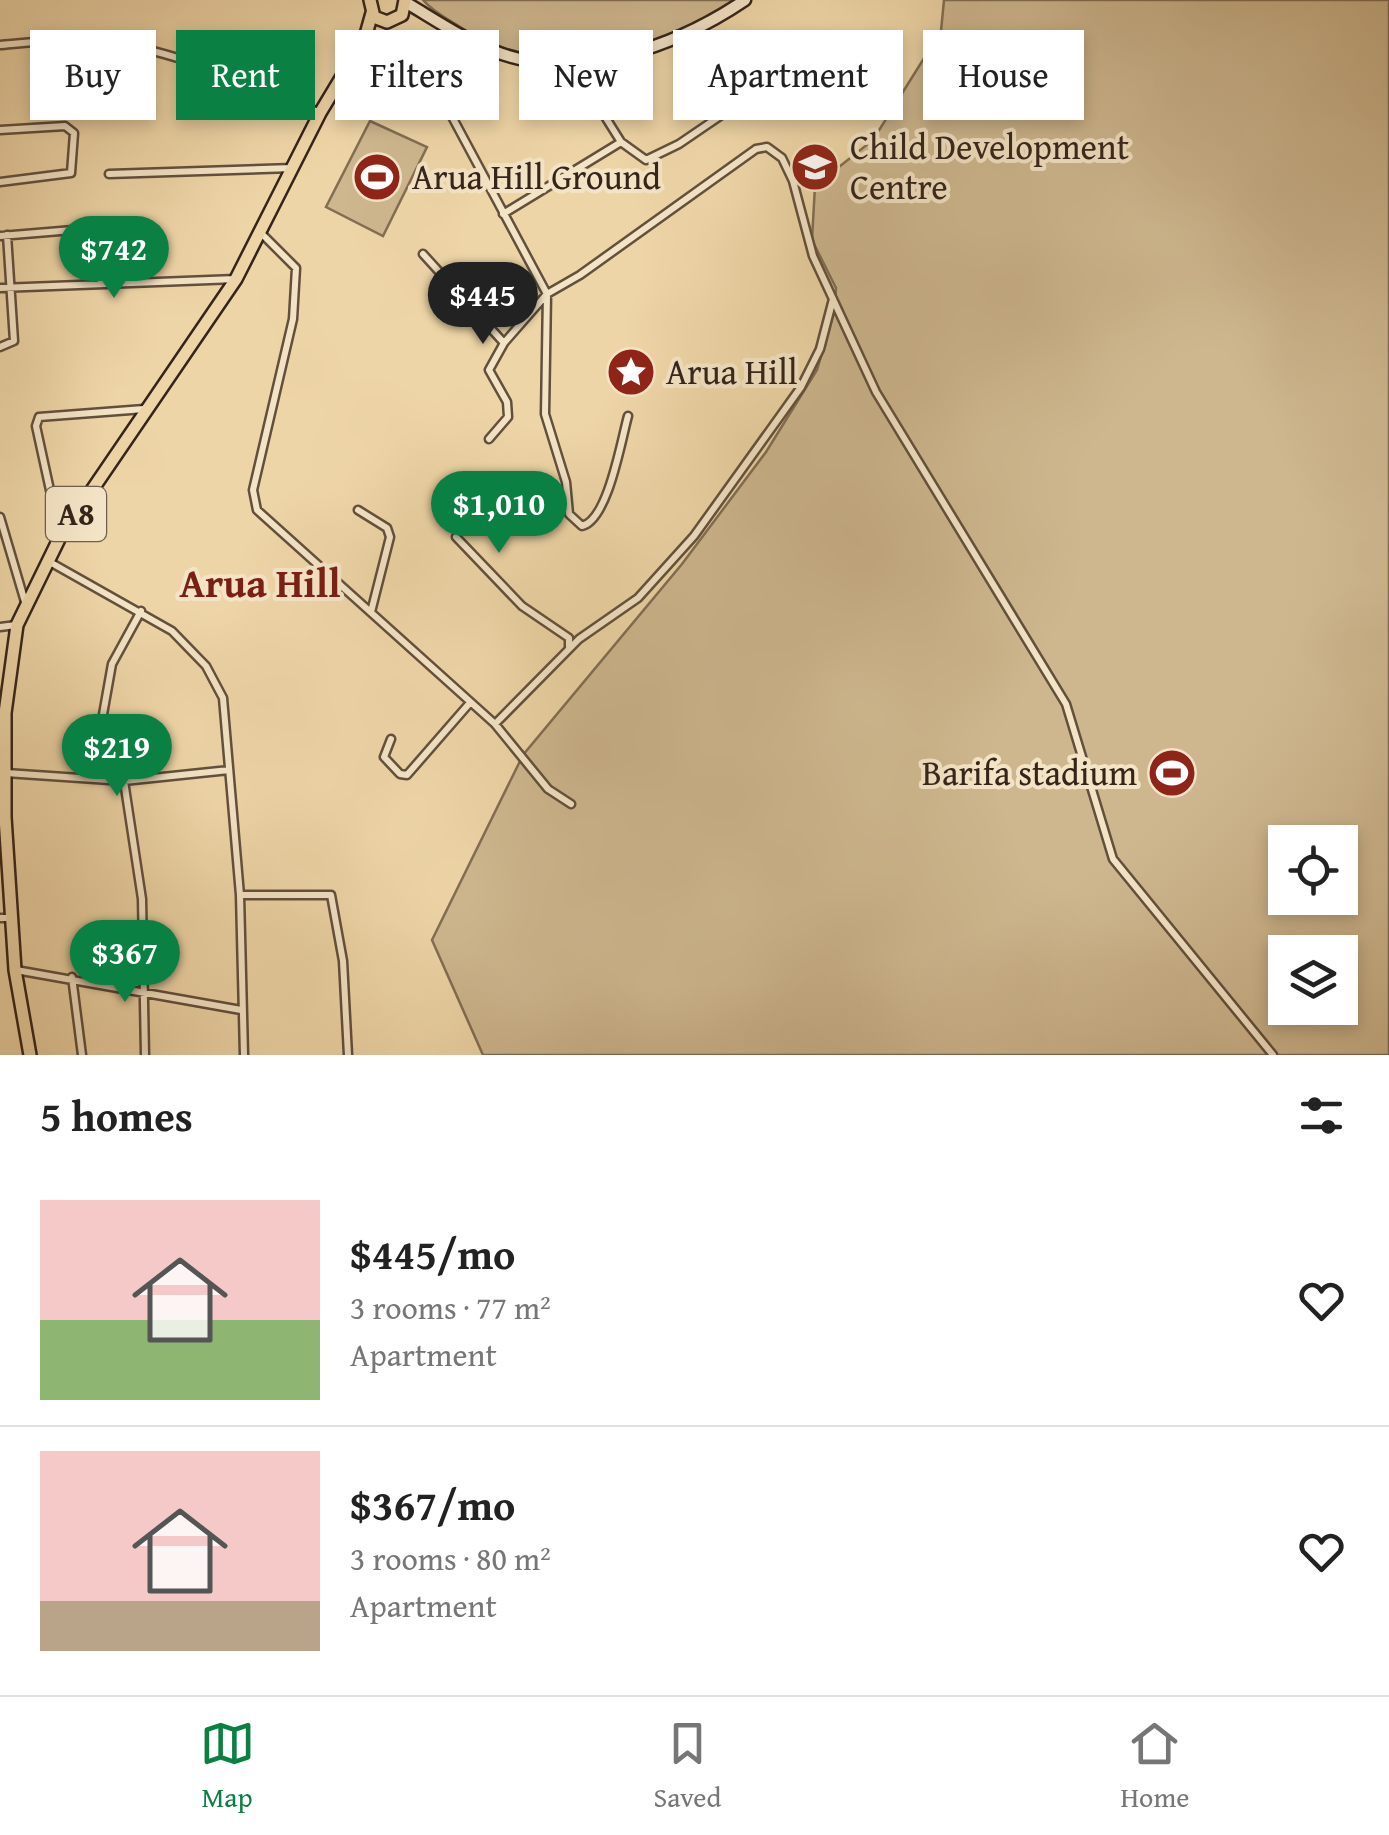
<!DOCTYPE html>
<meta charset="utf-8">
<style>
:root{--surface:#fff;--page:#f2f2f2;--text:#222;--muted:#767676;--line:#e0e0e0;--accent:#0b8043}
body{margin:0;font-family:"Gentium Book Plus",serif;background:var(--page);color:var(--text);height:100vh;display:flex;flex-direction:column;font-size:38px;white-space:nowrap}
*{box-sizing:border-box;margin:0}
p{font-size:32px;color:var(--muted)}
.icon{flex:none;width:55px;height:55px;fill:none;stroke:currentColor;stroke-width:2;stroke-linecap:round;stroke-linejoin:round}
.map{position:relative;height:1055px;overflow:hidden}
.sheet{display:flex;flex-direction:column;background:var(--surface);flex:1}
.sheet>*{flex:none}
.hud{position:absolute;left:30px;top:30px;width:1330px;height:90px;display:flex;gap:20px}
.controls{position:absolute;left:1268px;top:825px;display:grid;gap:20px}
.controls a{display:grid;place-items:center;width:90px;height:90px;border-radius:0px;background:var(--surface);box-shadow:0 5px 15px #0003;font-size:50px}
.price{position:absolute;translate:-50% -85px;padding:0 22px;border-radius:35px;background:var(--accent);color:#fff;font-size:32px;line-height:65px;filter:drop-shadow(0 2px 5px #0008)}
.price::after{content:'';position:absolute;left:50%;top:60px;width:30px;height:22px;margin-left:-15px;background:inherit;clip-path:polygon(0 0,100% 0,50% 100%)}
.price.current{background:#222;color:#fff}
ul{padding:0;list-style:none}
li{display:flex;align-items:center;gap:30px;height:250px;padding:0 40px}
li+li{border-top:2px solid var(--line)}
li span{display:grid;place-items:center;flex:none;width:280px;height:200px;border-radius:0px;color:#555}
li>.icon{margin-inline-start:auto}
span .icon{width:120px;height:120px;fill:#fffc;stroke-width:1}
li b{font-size:42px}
h2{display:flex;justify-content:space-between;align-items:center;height:120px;padding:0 40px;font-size:42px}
.chip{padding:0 35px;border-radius:0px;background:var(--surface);box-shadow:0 5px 15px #0003;font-size:35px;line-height:90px}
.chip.current{background:var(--accent);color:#fff}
.tabs{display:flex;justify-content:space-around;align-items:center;height:140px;border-top:2px solid var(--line);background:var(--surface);font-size:28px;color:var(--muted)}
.tabs a{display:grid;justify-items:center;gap:5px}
.tabs .current{color:var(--accent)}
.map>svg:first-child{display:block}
</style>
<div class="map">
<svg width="1389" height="1055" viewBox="0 0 1389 1055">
<rect width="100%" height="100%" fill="#eed5a7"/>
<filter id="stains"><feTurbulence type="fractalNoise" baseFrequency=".002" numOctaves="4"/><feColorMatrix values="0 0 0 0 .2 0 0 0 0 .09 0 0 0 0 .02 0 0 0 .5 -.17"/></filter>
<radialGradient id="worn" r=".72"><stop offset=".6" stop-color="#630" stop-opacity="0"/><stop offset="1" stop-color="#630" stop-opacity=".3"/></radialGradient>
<!-- green -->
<path fill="#ceb78f" stroke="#816e54" stroke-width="2.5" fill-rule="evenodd" d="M 423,0 L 743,0 C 663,57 547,83 460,27 C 448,19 433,12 423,0 Z
M 944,0 L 1389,0 L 1389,1055 L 483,1055 L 432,940 L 523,755 L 682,564 L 766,452 L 817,370 L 834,312 L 836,288 L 812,240 L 815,186 L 873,140 L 941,31 ZM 1285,842 L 1340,842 L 1340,898 L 1285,898 ZM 1285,952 L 1340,952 L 1340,1008 L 1285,1008 Z
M 370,121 L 427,147 L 383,236 L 326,207 Z"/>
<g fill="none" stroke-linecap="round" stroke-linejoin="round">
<!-- minor casing -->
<g stroke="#62503d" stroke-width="11">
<path id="minor" d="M 460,35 L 429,60 L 427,70 L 547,294 L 580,275 L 756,149 L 767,147 L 782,158 L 793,181 L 813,256 L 876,392 L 1066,704 L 1113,859 L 1273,1055
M 0,45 C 33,42 67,38 100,41 C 163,47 262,86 320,113
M 572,64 L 621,142 L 646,160 L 679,144 L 745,99
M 0,130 L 65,126 L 74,133 L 71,173 L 0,182
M 109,174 L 293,168
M 503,214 L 621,142
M 261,233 L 296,268 L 293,319 L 253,490 L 257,510 L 495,724 L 548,789 L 571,804
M 0,236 L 97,228 L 101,284
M 423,254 L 504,343 L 546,295
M 0,288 L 236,279
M 547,294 L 545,414 L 566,482 L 569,514 L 582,526 C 608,520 621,441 628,416
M 0,347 L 14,341 L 7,235
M 489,439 L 508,417 L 507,402 L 489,370 L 504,343
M 358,510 L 387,528 L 390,537 L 371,612
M 0,517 L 25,602
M 60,536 L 36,426 L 39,417 L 144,409
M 456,537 L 522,606 L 569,638 L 569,647
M 48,561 L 172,631 L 206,666 L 223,698 L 240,895 L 244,1055
M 0,627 L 16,625
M 495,724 L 579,639 L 638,598 L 694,536 L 801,387 L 820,349 L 833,299
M 391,739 L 384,757 L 400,774 L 407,775 L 468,705
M 6,773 L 124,781 L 229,770
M 92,776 L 112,664 L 141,611
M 124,781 L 142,899 L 145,1055
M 240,895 L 331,895 L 343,961 L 348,1055
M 0,918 L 10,918
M 16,970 L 241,1010
M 72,977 L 82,1055"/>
</g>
<!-- secondary casing -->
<g stroke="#34241a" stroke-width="15">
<path id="secondary" d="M 405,2 C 434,19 463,39 494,51 C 575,84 677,46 745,0"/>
</g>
<!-- primary casing -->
<g stroke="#34241a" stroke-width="16">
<path id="primary" d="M 370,0 L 374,17 L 387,22 L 402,15 L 405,0
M 30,1055 L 15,970 L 5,817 L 5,713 L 17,625 L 60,537 L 236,279 L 320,113 L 365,38 L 372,13"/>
</g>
<!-- minor -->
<use href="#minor" stroke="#f4e4c6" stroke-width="6"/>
<!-- secondary -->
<use href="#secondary" stroke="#f4e4c6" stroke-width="10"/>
<!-- primary -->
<use href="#primary" stroke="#eed5a7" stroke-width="11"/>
</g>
<!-- icons -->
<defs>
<g id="school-disc" transform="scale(2.5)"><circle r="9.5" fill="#8f2418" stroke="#f4e4c6"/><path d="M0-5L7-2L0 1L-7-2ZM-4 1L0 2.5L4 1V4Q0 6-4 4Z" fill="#fff"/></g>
<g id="stadium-disc" transform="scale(2.5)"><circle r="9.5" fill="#8f2418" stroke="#f4e4c6"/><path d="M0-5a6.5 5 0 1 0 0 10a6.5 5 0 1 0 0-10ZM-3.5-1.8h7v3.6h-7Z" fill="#fff"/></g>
<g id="sight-disc" transform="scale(2.5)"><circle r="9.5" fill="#8f2418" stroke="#f4e4c6"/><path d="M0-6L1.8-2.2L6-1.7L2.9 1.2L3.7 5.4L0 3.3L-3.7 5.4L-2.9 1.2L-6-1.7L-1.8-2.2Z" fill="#fff"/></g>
</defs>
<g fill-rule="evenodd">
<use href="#school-disc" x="815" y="167"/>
<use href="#stadium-disc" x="377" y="177"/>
<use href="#sight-disc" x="631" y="372"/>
<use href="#stadium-disc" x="1172" y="773"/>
</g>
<g text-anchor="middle" stroke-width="8" stroke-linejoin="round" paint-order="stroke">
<!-- shield labels -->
<rect fill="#f4e4c6" stroke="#6e5e4e" stroke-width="2.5" x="46" y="487" width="60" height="54" rx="8"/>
<g font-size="32" font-weight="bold" fill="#34241a">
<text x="76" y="525">A8</text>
</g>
<!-- poi labels -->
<g font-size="35" fill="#34241a" stroke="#f4e4c6" text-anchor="start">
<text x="850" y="159">Child Development<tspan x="850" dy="40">Centre</tspan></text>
<text x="412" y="189">Arua Hill Ground</text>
<text x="666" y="384">Arua Hill</text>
<text x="1137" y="785" text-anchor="end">Barifa stadium</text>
</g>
<!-- quarter labels -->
<g font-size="40" font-weight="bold" fill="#7a1f14" stroke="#f4e4c6">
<text x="260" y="597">Arua Hill</text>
</g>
</g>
<rect width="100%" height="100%" filter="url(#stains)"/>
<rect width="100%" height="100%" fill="url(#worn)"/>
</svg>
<div class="controls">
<a><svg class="icon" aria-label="locate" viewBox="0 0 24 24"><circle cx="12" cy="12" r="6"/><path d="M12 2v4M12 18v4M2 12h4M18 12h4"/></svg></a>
<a><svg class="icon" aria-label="layers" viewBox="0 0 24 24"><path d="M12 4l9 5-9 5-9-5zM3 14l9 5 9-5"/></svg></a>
</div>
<b class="price" style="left:114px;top:301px">$742</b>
<b class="price current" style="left:483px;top:347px">$445</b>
<b class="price" style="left:499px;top:556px">$1,010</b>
<b class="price" style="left:117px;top:799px">$219</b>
<b class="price" style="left:125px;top:1005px">$367</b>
<div class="hud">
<a class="chip">Buy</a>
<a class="chip current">Rent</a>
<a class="chip">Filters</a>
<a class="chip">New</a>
<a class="chip">Apartment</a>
<a class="chip">House</a>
</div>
</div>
<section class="sheet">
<h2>5 homes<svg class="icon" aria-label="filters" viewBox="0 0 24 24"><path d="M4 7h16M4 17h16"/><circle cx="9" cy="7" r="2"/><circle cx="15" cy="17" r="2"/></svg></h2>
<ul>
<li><span style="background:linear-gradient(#f6c9c9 60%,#8fb573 0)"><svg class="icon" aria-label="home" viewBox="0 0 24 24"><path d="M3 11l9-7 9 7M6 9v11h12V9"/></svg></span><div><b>$445/mo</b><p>3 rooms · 77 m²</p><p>Apartment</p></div><svg class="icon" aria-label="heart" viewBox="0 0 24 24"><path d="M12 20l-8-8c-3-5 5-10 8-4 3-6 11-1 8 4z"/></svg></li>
<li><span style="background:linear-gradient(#f6c9c9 75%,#b9a48a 0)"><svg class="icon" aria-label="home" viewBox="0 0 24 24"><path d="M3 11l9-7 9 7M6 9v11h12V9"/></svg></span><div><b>$367/mo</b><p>3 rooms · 80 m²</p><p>Apartment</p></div><svg class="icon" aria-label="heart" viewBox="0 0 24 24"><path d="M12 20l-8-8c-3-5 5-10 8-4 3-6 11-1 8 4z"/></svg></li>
</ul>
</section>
<nav class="tabs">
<a class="current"><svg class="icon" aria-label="map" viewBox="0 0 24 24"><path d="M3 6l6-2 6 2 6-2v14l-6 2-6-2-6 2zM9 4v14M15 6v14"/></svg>Map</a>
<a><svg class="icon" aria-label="saved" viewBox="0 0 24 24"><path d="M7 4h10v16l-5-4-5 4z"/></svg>Saved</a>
<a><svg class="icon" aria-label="home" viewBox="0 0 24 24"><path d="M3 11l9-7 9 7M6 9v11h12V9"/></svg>Home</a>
</nav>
